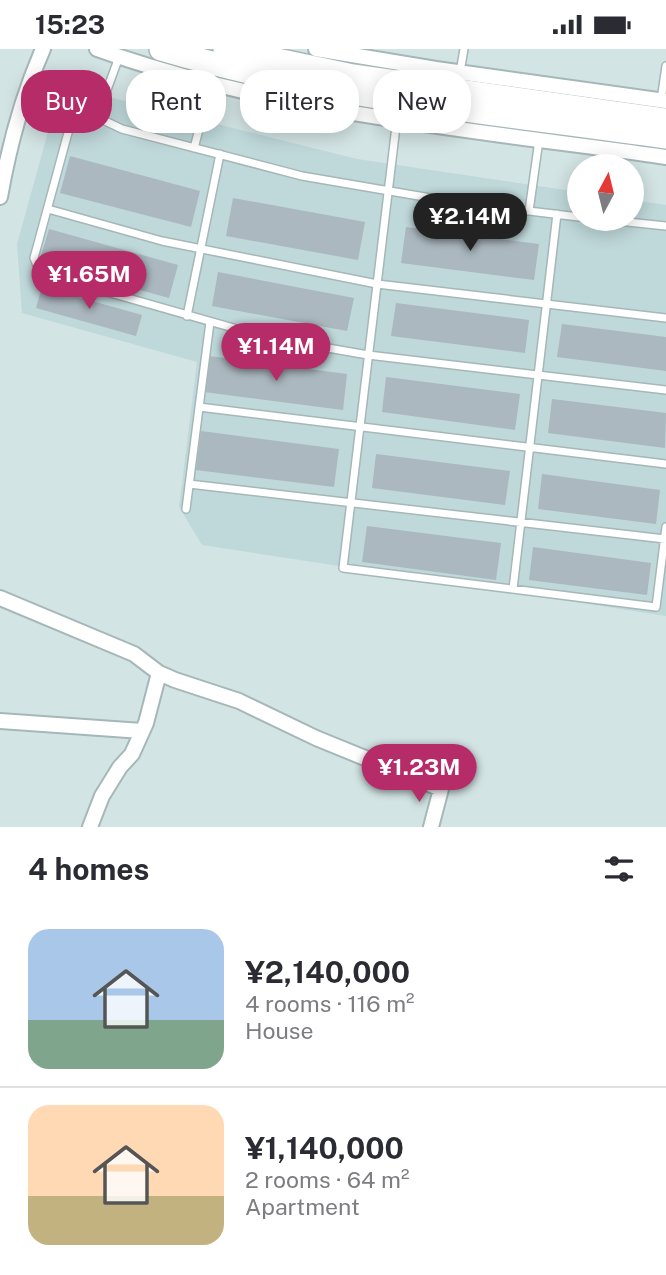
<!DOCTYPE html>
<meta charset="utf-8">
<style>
:root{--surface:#fff;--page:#f7f7f7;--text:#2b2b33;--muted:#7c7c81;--line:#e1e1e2;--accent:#b62c69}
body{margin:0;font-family:"Public Sans",sans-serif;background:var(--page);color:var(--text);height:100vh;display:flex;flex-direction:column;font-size:26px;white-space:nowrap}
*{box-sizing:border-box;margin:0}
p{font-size:23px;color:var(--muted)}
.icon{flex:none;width:38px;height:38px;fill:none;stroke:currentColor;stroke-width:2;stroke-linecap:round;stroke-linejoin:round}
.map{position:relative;height:778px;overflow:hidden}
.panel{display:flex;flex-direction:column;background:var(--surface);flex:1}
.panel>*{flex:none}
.hud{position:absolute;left:21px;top:21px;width:625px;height:63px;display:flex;gap:14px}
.needle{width:46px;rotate:7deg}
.controls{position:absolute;left:567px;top:105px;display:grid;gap:14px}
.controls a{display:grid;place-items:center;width:77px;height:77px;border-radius:50%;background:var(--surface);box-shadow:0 4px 18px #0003;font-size:35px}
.price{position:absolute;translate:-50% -60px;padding:0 16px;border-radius:24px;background:var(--accent);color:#fff;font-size:23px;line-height:46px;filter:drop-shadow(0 2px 4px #0008)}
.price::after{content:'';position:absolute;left:50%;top:42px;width:21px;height:16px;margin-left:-10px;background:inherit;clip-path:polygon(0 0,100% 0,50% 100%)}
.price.current{background:#222;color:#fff}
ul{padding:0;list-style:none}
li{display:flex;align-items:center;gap:21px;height:175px;padding:0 28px}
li+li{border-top:2px solid var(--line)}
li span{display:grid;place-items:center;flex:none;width:196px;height:140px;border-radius:21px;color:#555}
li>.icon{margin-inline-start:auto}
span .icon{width:84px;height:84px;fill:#fffc;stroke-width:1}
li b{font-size:30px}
h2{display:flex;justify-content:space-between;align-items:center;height:84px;padding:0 28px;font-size:30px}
.chip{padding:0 24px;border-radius:28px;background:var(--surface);box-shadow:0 4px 18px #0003;font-size:24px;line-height:63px}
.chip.current{background:var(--accent);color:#fff}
.status{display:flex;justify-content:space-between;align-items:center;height:49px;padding:0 35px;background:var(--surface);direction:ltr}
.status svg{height:19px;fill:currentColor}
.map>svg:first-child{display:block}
</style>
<div class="status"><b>15:23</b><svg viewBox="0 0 49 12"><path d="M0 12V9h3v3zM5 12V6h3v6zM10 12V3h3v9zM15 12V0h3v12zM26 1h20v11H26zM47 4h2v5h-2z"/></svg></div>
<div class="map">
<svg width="666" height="778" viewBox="0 0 666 778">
<rect width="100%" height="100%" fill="#d3e4e5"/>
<!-- built -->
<path fill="#bfd8da" d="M 61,36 L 357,110 L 579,143 L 579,170 L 632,170 L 632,151 L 666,156 L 666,567 L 202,496 L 179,458 L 197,313 L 22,264 L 17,195 Z"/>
<!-- building -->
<path fill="#abb8bf" d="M 70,107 L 200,142 L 191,178 L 60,144 Z
M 233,149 L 365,173 L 358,211 L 226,187 Z
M 406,178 L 539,195 L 534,231 L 401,214 Z
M 49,180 L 178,216 L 169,249 L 39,213 Z
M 218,223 L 354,249 L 347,282 L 212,257 Z
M 42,238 L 142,266 L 136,287 L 36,259 Z
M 396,254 L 529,271 L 525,304 L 391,287 Z
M 562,275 L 666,288 L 666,322 L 557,308 Z
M 209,307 L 347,325 L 343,361 L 204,343 Z
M 386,328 L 520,345 L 515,381 L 382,363 Z
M 552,350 L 666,364 L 665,399 L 548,384 Z
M 201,382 L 339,400 L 334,438 L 196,421 Z
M 376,405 L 510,422 L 505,456 L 372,439 Z
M 542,425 L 660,441 L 656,475 L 538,460 Z
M 367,477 L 501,494 L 496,531 L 362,513 Z
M 533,498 L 651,514 L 647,546 L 529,531 Z"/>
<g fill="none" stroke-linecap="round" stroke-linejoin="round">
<!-- service casing -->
<g stroke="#a6b7b7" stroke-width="10">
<path id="service" d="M 460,23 L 464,0
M 33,24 L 61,51 L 122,80 L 302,127 L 454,153 L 579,168
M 661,51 L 666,17
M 75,58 L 34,209 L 40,224 L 265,288 L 368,306 L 666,341
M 97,68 L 119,8
M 397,69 L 343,519 L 656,558 L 666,478
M 194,99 L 211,35
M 48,160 L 162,192 L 377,235 L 666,269
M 529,162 L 539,91
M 599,170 L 666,177
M 187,267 L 220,105
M 199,358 L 666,415
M 189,435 L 665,490
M 186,460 L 210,273
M 513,540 L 557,165"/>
</g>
<!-- minor casing -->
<g stroke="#a6b7b7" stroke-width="18">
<path id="minor" d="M 97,0 C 279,65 476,81 666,108
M 316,0 L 436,20 L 666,52
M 0,148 C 9,97 22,48 43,0
M 0,549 L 134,605 L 159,624 L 175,631 L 239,652 L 316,689 L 441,740 L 431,778
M 0,672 L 142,682
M 90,778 L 102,747 L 120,718 L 132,705 L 146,674 L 159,624"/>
</g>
<!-- trunk casing -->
<g stroke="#a6b7b7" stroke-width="26">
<path id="trunk" d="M 161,0 C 325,49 498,64 666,88
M 225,0 L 353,27 L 666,71"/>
</g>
<!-- service -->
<use href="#service" stroke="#fff" stroke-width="7"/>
<!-- minor -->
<use href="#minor" stroke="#fff" stroke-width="14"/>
<!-- trunk -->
<use href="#trunk" stroke="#fff" stroke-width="23"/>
</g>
</svg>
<div class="controls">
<a><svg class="needle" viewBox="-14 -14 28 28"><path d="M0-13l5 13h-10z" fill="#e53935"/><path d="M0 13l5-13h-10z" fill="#7c7c81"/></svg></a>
</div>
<b class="price current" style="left:470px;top:204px">¥2.14M</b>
<b class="price" style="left:89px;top:262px">¥1.65M</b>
<b class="price" style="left:276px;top:334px">¥1.14M</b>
<b class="price" style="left:419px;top:755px">¥1.23M</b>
<div class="hud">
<a class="chip current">Buy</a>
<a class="chip">Rent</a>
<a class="chip">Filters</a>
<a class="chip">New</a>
</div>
</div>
<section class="panel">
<h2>4 homes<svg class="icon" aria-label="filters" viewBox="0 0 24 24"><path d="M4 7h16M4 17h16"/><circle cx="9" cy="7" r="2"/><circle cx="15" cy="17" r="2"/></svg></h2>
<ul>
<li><span style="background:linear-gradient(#a9c7e8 65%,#7fa58c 0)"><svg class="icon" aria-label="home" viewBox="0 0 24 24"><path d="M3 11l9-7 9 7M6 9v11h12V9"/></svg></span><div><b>¥2,140,000</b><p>4 rooms · 116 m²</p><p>House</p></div></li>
<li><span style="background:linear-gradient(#ffd9b3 65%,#c2b280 0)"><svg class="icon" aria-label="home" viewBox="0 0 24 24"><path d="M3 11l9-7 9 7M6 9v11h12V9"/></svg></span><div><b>¥1,140,000</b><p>2 rooms · 64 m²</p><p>Apartment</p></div></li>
</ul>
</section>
